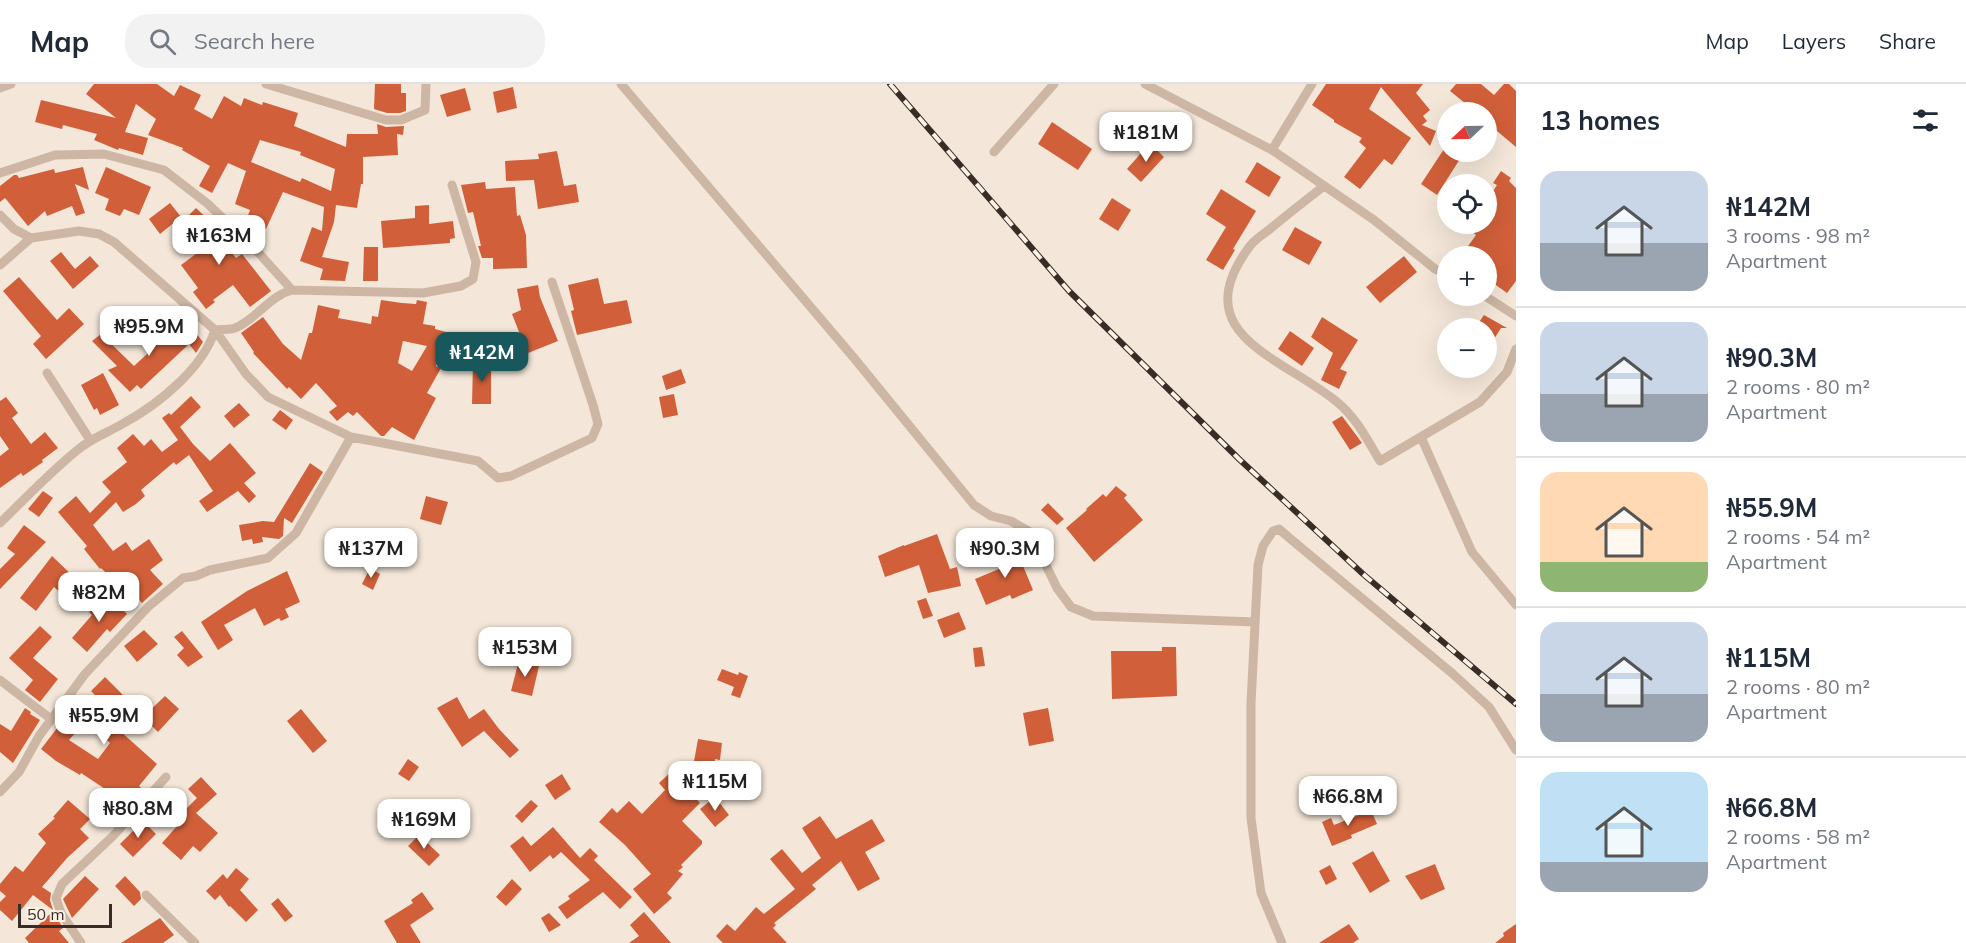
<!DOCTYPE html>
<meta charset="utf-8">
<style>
:root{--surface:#fff;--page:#f2f2f3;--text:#1f2937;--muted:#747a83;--line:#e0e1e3;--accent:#18575c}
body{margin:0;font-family:Mulish,sans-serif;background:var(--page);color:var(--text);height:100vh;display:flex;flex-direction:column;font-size:22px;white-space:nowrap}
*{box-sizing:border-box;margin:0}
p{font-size:20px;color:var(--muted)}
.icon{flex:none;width:33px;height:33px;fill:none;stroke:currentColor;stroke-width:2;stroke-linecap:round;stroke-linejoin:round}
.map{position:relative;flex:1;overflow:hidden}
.side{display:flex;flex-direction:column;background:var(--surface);width:450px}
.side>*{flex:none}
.needle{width:39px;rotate:248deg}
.controls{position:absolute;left:1437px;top:18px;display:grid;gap:12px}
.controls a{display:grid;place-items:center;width:60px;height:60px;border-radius:50%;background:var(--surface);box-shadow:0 6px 24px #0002;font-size:30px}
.scale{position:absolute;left:18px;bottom:15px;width:94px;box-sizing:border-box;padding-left:6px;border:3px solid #372c26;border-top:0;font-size:16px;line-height:21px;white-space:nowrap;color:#372c26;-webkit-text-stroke:4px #fbf1e5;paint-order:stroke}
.price{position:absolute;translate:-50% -51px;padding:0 14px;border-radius:12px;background:#fff;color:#222;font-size:20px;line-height:39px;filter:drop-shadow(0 2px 3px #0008)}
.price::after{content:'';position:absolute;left:50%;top:36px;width:18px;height:14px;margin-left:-9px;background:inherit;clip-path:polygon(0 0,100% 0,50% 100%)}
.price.selected{background:var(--accent);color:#fff}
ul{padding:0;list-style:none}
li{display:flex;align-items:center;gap:18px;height:150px;padding:0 24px}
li+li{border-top:2px solid var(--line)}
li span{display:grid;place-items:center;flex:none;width:168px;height:120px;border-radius:18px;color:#555}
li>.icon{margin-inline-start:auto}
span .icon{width:72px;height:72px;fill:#fffc;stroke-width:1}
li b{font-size:26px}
h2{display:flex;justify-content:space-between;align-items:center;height:72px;padding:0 24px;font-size:26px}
header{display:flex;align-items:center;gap:36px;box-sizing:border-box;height:84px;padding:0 30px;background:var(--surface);border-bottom:2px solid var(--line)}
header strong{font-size:28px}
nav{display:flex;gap:33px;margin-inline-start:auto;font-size:21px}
.search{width:420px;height:54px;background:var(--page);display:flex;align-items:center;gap:15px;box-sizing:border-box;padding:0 21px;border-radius:24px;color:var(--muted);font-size:22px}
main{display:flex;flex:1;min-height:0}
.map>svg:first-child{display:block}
</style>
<header>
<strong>Map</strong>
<div class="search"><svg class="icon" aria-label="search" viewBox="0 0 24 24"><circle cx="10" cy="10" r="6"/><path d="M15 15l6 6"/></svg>Search here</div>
<nav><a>Map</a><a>Layers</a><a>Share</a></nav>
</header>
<main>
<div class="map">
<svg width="1516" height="859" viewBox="0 0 1516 859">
<rect width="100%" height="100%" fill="#f4e7d9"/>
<!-- building -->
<path fill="#d1603a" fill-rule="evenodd" d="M 94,0 L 157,0 L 174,12 L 180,1 L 201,11 L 194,25 L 212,35 L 224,12 L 241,22 L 244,14 L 262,21 L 263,18 L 298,29 L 294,42 L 346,63 L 347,50 L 378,50 L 377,40 L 386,43 L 404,42 L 403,51 L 397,50 L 398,71 L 363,73 L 363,100 L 361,100 L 357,124 L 336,121 L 334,138 L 322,173 L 349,178 L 345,197 L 320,196 L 323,185 L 300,177 L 312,143 L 322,147 L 324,123 L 283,108 L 266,145 L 256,140 L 255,145 L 245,140 L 250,126 L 235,120 L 246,87 L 228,79 L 212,109 L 199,102 L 210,82 L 182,66 L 183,64 L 148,51 L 156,35 L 136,20 L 125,48 L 148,54 L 143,71 L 119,64 L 118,66 L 94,56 L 97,50 L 63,41 L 62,45 L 35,38 L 41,16 L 116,34 L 86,10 ZM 260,56 L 301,68 L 300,71 L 335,85 L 331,107 L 302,94 L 300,98 L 251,78 Z
M 375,0 L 401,0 L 401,9 L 406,9 L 406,27 L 400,29 L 387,29 L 374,25 Z
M 1326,0 L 1423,0 L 1416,9 L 1430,26 L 1423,32 L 1427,37 L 1422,41 L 1436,47 L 1430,62 L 1381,3 L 1369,25 L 1411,54 L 1392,81 L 1384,75 L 1360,105 L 1344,93 L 1366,64 L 1359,58 L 1362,54 L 1334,38 L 1334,36 L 1312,21 Z
M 1456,0 L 1481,0 L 1494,11 L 1504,0 L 1509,0 L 1516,7 L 1516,63 L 1497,47 L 1492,52 L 1486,47 L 1486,28 L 1476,28 L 1450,7 Z
M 513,3 L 517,24 L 497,29 L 493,8 Z
M 465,4 L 471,26 L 447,33 L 440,11 Z
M 1052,38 L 1092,65 L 1078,86 L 1038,60 Z
M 1150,59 L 1164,73 L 1141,98 L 1127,85 Z
M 1444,65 L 1460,75 L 1437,111 L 1421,100 Z
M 557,67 L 564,102 L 576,100 L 579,118 L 538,125 L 534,96 L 506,97 L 505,77 L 539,75 L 538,70 Z
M 1257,78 L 1281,93 L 1269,113 L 1245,98 Z
M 83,83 L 89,106 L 75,100 L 85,129 L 76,132 L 72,122 L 47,132 L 45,127 L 28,142 L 5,114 L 0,118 L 0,102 L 14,91 L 17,91 L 19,94 L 54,85 L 55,89 Z
M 106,83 L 151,103 L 139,131 L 124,125 L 120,132 L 105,126 L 109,115 L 95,109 Z
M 1501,87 L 1511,94 L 1509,97 L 1516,104 L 1516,197 L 1507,209 L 1486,194 L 1486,172 L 1461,172 L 1476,151 L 1469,146 L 1473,140 L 1486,140 L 1486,118 L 1497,101 L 1493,99 Z
M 485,98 L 486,105 L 515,103 L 517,132 L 520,131 L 526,151 L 527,184 L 493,185 L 493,174 L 482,174 L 478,162 L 481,162 L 473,128 L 468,129 L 461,101 Z
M 1221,105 L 1256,127 L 1233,165 L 1235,166 L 1223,186 L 1206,176 L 1226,143 L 1206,130 Z
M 1112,114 L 1131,126 L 1118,147 L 1099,135 Z
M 170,119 L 181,133 L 160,150 L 149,135 Z
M 429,121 L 429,140 L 453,137 L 455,154 L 450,155 L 450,159 L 383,164 L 381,137 L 415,134 L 415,122 Z
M 196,124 L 216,143 L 214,145 L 236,174 L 242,170 L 271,207 L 250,223 L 233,201 L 213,216 L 215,218 L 206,225 L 193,208 L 198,204 L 181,181 L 204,164 L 179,141 Z
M 1295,143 L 1322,158 L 1309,181 L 1282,166 Z
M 364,163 L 378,163 L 378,197 L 363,197 Z
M 61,168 L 75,185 L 90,172 L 99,182 L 73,205 L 50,177 Z
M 1404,172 L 1417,188 L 1380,219 L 1366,203 Z
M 19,193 L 57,236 L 69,224 L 84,240 L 46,275 L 33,260 L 41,252 L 3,207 Z
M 598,194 L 604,220 L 627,216 L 632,239 L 577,251 L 571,227 L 574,226 L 568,201 Z
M 538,201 L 540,213 L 558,257 L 518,273 L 512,257 L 521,253 L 512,230 L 521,226 L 517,205 Z
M 381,216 L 402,219 L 416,220 L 417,216 L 427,218 L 423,240 L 435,242 L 435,245 L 446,248 L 436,282 L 441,284 L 427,309 L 436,314 L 414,356 L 392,343 L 384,352 L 381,352 L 357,328 L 353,332 L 348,328 L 337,337 L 329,328 L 337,322 L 316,299 L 301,315 L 289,303 L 287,305 L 253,269 L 254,268 L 241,249 L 263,233 L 283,260 L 301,276 L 309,249 L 312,249 L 318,221 L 340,226 L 338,234 L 371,240 L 372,232 L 378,233 ZM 403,257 L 427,262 L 412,287 L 398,279 Z
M 1484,231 L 1507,244 L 1501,244 L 1486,268 L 1486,244 L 1475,244 Z
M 1322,233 L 1358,256 L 1340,285 L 1347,288 L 1339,305 L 1321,296 L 1333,269 L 1311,253 Z
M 188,239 L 203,258 L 196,269 L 189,260 L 141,305 L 137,301 L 130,308 L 108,286 L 117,282 L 92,257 L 101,250 L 134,282 L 173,246 L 176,249 Z
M 1290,247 L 1314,264 L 1302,282 L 1278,265 Z
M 473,278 L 491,279 L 491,320 L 472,320 Z
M 681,285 L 686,299 L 666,306 L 662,292 Z
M 103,289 L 119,321 L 100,331 L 97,324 L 94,326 L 81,301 Z
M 674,310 L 678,331 L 663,334 L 659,313 Z
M 191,312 L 201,323 L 180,343 L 193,360 L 210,377 L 230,359 L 256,389 L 244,399 L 256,412 L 249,419 L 238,407 L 207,428 L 199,417 L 213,407 L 189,371 L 176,381 L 174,378 L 141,406 L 145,412 L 136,420 L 123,428 L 116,418 L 93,441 L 113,467 L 126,458 L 132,467 L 149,455 L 163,476 L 150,486 L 163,500 L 142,519 L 126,501 L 123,505 L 101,484 L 100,485 L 84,465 L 87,462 L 58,428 L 76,412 L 90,429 L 111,408 L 102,398 L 127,378 L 117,364 L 133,350 L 144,362 L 151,355 L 162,368 L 178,356 L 162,334 L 169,329 L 171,331 Z
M 6,313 L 18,329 L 12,334 L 31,360 L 45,348 L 58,364 L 42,376 L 43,378 L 23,392 L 21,389 L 0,404 L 0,372 L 9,365 L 0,352 L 0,317 Z
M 239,319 L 250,331 L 234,344 L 224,332 Z
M 280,326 L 293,336 L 286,346 L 272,336 Z
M 1342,332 L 1362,359 L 1350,366 L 1332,338 Z
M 310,379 L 323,388 L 292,439 L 284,434 L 283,452 L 279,455 L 262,453 L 263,458 L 253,460 L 252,455 L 242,457 L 239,441 L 263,437 L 274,438 Z
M 1116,402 L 1127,411 L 1124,414 L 1143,436 L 1094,478 L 1066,444 L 1087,426 L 1086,425 L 1103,410 L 1106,413 Z
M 43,407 L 53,414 L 39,433 L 28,425 Z
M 426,412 L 448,418 L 441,441 L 420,435 Z
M 1048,419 L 1064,435 L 1057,441 L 1041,426 Z
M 24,441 L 46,458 L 0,505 L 0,485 L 15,470 L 7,464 Z
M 937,450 L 950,485 L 957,483 L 961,502 L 928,509 L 919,481 L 885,493 L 878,472 L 904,461 L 904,462 Z
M 1016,465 L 1033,506 L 1012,515 L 1010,511 L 986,521 L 975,495 L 999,485 L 995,474 Z
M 52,472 L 77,496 L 63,511 L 54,503 L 36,527 L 20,514 Z
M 370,484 L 380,490 L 373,506 L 362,500 Z
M 287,487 L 300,518 L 285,525 L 289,533 L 281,537 L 279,534 L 264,542 L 255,524 L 224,541 L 233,556 L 218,566 L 201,538 L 247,507 Z
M 106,510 L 127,530 L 110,548 L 107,545 L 87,568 L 72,554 L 92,531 L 89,528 Z
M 926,514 L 933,532 L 923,535 L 917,517 Z
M 959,528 L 966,545 L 944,554 L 937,536 Z
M 40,542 L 52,553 L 33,574 L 58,595 L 40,618 L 25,606 L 33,596 L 9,574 Z
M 144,546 L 158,560 L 137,578 L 124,562 Z
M 182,547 L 203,573 L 188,583 L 177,571 L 184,564 L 174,553 Z
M 511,556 L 527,562 L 522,574 L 506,567 Z
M 982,563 L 985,582 L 975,583 L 973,564 Z
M 1162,563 L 1176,563 L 1177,612 L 1112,615 L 1111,567 L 1162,567 Z
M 519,576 L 539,582 L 532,612 L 511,607 Z
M 722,585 L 738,591 L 739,588 L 748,592 L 740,614 L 731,611 L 734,603 L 717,596 Z
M 105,593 L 128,616 L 126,618 L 137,629 L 120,647 L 157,680 L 139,702 L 145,707 L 131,722 L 81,689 L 80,691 L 56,677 L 41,665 L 61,639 L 59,637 L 68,627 L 83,640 L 69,656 L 98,675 L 110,659 L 82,631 L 99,615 L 91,607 Z
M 165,612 L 179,625 L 158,648 L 143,633 Z
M 457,613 L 469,635 L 484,625 L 499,645 L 519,666 L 510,674 L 484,647 L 462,663 L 437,624 Z
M 25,624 L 31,628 L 30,630 L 40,636 L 13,679 L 0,668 L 0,640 L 11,647 Z
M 1048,624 L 1054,657 L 1029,662 L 1023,629 Z
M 301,625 L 327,657 L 313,669 L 287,637 Z
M 698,655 L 722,659 L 720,676 L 715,675 L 714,686 L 693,683 Z
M 408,675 L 419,683 L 409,697 L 398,690 Z
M 671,688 L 700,719 L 682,737 L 702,757 L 702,760 L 681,781 L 683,783 L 678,787 L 683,790 L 667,809 L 672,814 L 654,830 L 633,805 L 651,790 L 625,761 L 599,738 L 612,724 L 617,729 L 629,717 L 642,730 L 665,706 L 659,699 Z
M 562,690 L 571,705 L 555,716 L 545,701 Z
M 201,693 L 217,710 L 196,729 L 218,749 L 200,768 L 193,762 L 181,776 L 162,759 L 178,741 L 174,737 L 197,714 L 188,705 Z
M 715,713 L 729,731 L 715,743 L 700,725 Z
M 68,716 L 90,735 L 80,745 L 89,754 L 67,774 L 42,803 L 51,809 L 50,816 L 53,826 L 33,811 L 12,837 L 0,826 L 0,818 L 6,812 L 0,807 L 0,800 L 15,782 L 23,788 L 46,759 L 38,750 L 55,734 L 53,733 Z
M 531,716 L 538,722 L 522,739 L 515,732 Z
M 1371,726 L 1377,740 L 1351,751 L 1352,754 L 1332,762 L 1322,738 L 1331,734 L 1334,741 Z
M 820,732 L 836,755 L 872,735 L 885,757 L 865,768 L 880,795 L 858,807 L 841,777 L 812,801 L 816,805 L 774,839 L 776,841 L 773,844 L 787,859 L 723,859 L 716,852 L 727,840 L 735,847 L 756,823 L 764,830 L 795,805 L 770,775 L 782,765 L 802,789 L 821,774 L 802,744 Z
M 143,737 L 156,750 L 133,773 L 120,760 Z
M 553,743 L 580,774 L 590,764 L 598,772 L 594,776 L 632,813 L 620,825 L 603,808 L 567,835 L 558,823 L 570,815 L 568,812 L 590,796 L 561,768 L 553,775 L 550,771 L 530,788 L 510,762 L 523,752 L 531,762 Z
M 419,751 L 440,771 L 429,782 L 408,762 Z
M 1373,767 L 1390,797 L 1370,809 L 1352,779 Z
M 1435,780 L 1445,805 L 1421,816 L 1405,792 Z
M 1330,781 L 1337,795 L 1326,801 L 1319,787 Z
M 236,784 L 249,795 L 240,806 L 258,826 L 246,838 L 230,822 L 229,823 L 220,811 L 215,816 L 206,807 L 223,790 L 227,795 Z
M 85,792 L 99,805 L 72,834 L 63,815 Z
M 125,792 L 140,808 L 141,815 L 134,822 L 115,802 Z
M 512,795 L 522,805 L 506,822 L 496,813 Z
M 422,808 L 434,825 L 410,841 L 421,859 L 397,859 L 384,837 L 413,819 L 411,816 Z
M 278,814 L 293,832 L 285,838 L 271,820 Z
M 53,827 L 63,844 L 59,847 L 69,859 L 29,859 L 25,854 Z
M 644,828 L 671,859 L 629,859 L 639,852 L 630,841 Z
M 549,829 L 561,841 L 549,848 L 541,834 Z
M 160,834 L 174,851 L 163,859 L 121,859 Z
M 1349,840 L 1359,855 L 1353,859 L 1319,859 Z
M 1516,840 L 1516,859 L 1495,859 L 1504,852 L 1503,849 Z"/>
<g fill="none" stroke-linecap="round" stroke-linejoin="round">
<!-- minor -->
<path stroke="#cdb7a4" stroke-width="9" d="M 266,0 L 386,36 L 401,36 L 425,26 L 426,0
M 621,0 L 854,274 L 974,421 L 991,432 L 1011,437 L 1030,448 L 1057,504 L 1071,523 L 1093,532 L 1255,538
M 1145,0 L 1272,66 L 1374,136 L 1435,185 L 1448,191
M 0,4 L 11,0
M 1272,66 L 1312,0
M 994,68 L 1054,0
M 0,89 L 55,71 L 104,70 L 164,86 L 208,120 L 255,165 L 292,206
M 1324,102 C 1306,116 1288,130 1270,145 C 1264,150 1255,155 1250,162 C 1183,251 1283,273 1337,318 C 1356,333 1368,357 1380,377 L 1480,318 L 1507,288 L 1516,265
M 0,131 L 14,145 L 31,154
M 0,181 L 31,154 L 79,147 L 99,150 L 114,158 L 215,246 L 246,290 L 268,313 L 351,353 L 296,449 L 268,474 L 210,486 L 196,492 L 183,494 L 149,522 L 85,590 L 39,652 L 19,688 L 0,708
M 1485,212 L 1516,232
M 215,246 C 222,245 229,246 235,244 C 257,235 269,212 292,206 L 423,209 L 461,202 L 473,195 L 476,178 L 452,101
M 47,289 L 90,356
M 351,353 L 478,377 L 498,394 L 511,392 L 592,354 L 598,340 L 593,321 L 552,198
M 1421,353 L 1472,468 L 1516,521
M 0,439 C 26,414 52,386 80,364 C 94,353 109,348 124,339 C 159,320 203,284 215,246
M 0,596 L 51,635
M 146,811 L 195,859
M 81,859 L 61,829 L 56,814 L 62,800 L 113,752 L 166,693
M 1282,859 L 1261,809 L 1251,734 L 1251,619 L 1258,481 L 1263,462 L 1273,447 L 1279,445 L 1287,452 L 1453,590 L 1489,623 L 1516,666"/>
<!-- rail casing -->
<g stroke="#372c26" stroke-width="6">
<path id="rail" d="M 890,0 L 1069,207 L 1239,375 L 1363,490 L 1516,620"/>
</g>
<!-- rail -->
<use href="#rail" stroke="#fbf1e5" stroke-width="4" stroke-dasharray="11" stroke-linecap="butt"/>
</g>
</svg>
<div class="controls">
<a><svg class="needle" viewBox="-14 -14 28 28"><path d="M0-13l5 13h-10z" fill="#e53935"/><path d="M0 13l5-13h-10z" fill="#747a83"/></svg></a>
<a><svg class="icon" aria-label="locate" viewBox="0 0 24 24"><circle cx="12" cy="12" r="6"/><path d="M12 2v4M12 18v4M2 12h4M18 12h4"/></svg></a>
<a>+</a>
<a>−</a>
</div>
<div class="scale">50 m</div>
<b class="price" style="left:1146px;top:79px">₦181M</b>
<b class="price" style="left:219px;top:182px">₦163M</b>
<b class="price" style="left:149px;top:273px">₦95.9M</b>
<b class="price selected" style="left:482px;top:299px">₦142M</b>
<b class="price" style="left:371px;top:495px">₦137M</b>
<b class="price" style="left:1005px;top:495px">₦90.3M</b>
<b class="price" style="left:99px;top:539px">₦82M</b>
<b class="price" style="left:525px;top:594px">₦153M</b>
<b class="price" style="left:104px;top:662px">₦55.9M</b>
<b class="price" style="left:715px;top:728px">₦115M</b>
<b class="price" style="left:1348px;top:743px">₦66.8M</b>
<b class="price" style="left:138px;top:755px">₦80.8M</b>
<b class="price" style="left:424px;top:766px">₦169M</b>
</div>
<section class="side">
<h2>13 homes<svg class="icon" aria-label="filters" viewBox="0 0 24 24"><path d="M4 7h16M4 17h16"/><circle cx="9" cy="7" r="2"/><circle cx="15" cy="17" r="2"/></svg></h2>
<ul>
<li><span style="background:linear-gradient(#c9d6e8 60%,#9aa5b1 0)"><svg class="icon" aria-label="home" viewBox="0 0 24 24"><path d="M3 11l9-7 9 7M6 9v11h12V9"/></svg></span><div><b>₦142M</b><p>3 rooms · 98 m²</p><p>Apartment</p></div></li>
<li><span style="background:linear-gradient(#c9d6e8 60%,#9aa5b1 0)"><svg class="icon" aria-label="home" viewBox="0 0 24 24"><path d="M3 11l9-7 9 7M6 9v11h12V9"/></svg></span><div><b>₦90.3M</b><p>2 rooms · 80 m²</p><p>Apartment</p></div></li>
<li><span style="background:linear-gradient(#ffd9b3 75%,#8fb573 0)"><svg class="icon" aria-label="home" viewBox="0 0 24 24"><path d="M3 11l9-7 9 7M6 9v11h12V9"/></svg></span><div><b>₦55.9M</b><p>2 rooms · 54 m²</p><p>Apartment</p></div></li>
<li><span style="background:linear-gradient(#c9d6e8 60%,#9aa5b1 0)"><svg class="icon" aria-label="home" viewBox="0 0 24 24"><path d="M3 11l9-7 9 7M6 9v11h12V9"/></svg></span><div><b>₦115M</b><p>2 rooms · 80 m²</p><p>Apartment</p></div></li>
<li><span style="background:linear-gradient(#bfe0f5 75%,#9aa5b1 0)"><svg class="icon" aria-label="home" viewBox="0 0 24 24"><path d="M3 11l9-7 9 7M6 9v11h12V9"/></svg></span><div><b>₦66.8M</b><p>2 rooms · 58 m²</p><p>Apartment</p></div></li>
</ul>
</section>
</main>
